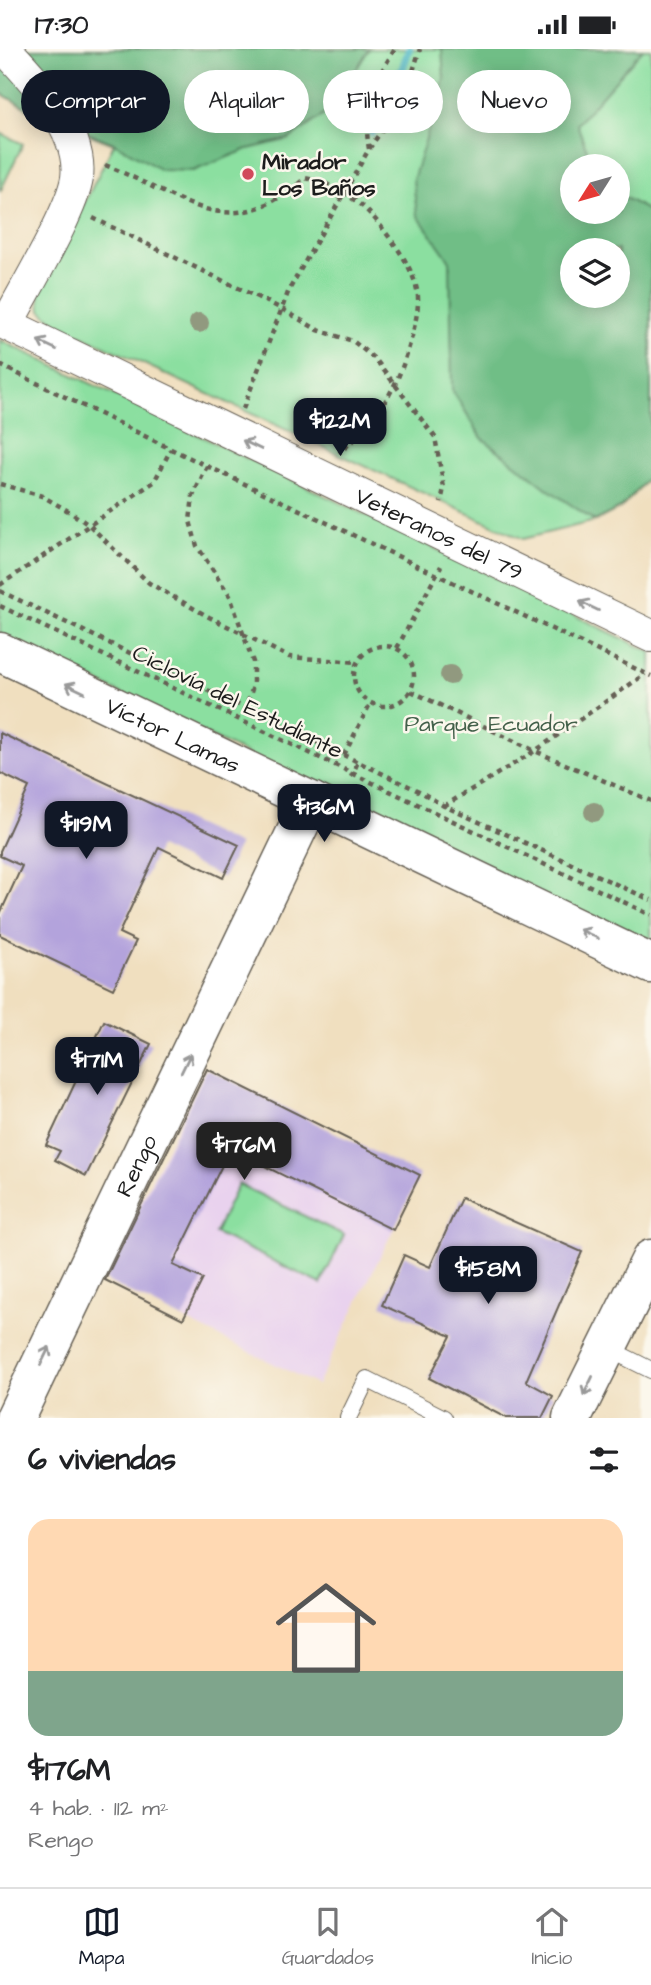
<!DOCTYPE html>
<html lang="es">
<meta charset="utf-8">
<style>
:root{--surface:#fff;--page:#f2f2f2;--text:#202124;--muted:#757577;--line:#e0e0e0;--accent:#111827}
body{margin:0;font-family:"Architects Daughter",sans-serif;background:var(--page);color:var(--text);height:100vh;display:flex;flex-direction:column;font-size:26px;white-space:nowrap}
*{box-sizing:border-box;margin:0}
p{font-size:23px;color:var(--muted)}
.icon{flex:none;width:38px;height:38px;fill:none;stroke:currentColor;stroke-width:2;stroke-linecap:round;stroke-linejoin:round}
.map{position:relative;height:1369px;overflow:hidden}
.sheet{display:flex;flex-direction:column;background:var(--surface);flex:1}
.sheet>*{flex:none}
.top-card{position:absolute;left:21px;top:21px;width:609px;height:63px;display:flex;gap:14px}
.needle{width:46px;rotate:233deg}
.tools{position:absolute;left:560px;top:105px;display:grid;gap:14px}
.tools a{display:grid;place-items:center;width:70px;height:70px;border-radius:50%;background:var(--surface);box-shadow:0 4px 18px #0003;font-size:35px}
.price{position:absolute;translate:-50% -60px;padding:0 16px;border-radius:14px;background:var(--accent);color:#fff;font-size:23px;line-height:46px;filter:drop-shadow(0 2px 4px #0008)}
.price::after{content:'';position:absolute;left:50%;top:42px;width:21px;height:16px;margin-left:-10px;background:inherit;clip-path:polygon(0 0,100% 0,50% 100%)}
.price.selected{background:#222;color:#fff}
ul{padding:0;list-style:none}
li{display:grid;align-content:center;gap:14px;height:371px;padding:0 28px}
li+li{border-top:2px solid var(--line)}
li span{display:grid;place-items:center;height:217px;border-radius:21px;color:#555}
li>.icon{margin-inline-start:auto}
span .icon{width:126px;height:126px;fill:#fffc;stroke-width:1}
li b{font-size:30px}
h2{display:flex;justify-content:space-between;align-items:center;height:84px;padding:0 28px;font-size:30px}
.chip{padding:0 24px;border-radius:32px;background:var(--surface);box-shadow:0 4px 18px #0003;font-size:24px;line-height:63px}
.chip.selected{background:var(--accent);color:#fff}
.status{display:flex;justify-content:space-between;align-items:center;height:49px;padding:0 35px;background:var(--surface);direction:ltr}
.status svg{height:19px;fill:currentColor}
.tabs{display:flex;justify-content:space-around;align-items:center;height:98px;border-top:2px solid var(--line);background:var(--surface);font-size:19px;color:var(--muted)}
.tabs a{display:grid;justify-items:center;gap:4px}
.tabs .selected{color:var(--accent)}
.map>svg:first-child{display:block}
</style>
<div class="status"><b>17:30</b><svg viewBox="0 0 49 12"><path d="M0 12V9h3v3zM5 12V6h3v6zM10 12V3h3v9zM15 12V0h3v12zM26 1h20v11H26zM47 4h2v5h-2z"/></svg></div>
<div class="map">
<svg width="651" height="1369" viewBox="0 0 651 1369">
<rect width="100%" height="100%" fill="#fbf7ec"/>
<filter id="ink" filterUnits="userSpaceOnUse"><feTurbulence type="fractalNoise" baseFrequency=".0143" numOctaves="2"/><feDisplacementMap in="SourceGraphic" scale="14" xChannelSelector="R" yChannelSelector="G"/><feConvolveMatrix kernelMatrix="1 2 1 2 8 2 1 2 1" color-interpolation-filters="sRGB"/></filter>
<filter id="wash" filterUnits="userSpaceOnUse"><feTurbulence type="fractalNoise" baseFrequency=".00686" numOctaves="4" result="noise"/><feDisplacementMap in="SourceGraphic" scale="28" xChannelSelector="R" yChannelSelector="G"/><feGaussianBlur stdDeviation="1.57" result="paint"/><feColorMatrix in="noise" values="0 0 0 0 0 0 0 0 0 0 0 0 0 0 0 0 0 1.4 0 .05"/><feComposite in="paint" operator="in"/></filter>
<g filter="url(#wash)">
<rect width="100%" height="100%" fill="#f0dfbf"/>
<!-- built -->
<path fill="#e9d2ee" d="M 206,1020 L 420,1126 L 317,1336 L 103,1230 Z"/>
<!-- green -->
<path fill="#8bdfa0" stroke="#547e5e" stroke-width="2" fill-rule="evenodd" d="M 0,0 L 651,0 L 651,426 L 622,458 L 595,472 L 523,490 L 57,275 L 41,261 L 39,244 L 114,95 L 38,65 L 0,44 ZM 572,117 L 618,117 L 618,163 L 572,163 ZM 572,201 L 618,201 L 618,247 L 572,247 Z
M 0,84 L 23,95 L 0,143 Z
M 0,291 L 651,603 L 651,900 L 0,586 Z
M 238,1135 L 344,1186 L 321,1235 L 215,1184 Z"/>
<!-- forest -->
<path fill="#70be86" stroke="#466d51" stroke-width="2" fill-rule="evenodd" d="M 0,0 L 369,0 L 331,61 L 289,90 L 248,100 L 193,122 L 161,121 L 114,94 L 38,65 L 0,44 Z
M 442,0 L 643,0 L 577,75 L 593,117 L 572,117 L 572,163 L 618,163 L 618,145 L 651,163 L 651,426 L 622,458 L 595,472 L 549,441 L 482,389 L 452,341 L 450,212 L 417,166 L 413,131 L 444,31 ZM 572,201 L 618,201 L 618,247 L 572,247 Z"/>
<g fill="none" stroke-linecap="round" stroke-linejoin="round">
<!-- stream -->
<path stroke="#47b5c2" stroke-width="8" d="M 372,83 L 395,42 L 409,0"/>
</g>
<g id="blocks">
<!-- building -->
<path fill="#b3a3dc" d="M 0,684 L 239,796 L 223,829 L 159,798 L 119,884 L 136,892 L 113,940 L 0,886 L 0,865 L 22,817 L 0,807 L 0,802 L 29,738 L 0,724 Z
M 104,972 L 151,995 L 86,1127 L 55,1111 L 60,1102 L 46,1096 Z
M 207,1020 L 420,1126 L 393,1181 L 230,1100 L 173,1216 L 203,1230 L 183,1270 L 105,1231 Z
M 461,1149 L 582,1203 L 526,1332 L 553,1347 L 542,1369 L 506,1369 L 429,1329 L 451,1287 L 382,1256 L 404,1206 L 430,1218 Z"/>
</g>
</g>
<g filter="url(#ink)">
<use href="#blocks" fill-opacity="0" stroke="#666055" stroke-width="2"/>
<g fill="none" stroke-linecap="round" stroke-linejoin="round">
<!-- service casing -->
<g stroke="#666055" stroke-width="18">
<path id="service" d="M 607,1299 L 651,1321
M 348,1369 L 367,1330 L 444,1369"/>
</g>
<!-- minor casing -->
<g stroke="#666055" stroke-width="34">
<g id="minor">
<path d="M 5,0 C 35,31 83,82 77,129 C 72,163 24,241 7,275"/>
<path id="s1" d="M 0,272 L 651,587"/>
</g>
</g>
<!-- tertiary casing -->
<g stroke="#666055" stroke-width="41">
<path id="tertiary" d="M 572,1369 L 651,1210"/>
</g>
<!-- secondary casing -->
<g stroke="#666055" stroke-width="41">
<g id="secondary">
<path id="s2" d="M 0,603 L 651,915"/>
<path id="s3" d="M 15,1369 L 311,752"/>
</g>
</g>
<!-- path -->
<path stroke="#666055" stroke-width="4.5" stroke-dasharray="5 5" stroke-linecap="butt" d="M 369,100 C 362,58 373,35 395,0
M 105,116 C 183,147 228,198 305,129 C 337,135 364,154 383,180 C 397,198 412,218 417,241 C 420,253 416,271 413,283 C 400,336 380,369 339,404
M 93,169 L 282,260 L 318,281 L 353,292 L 376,311 L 435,388 L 444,439 L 441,453
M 0,316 L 171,400 L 651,627
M 243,360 L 289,241 L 369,100 L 395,62 L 409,35 L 420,0
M 207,417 L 193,447 L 190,472 L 197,497 L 230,547 L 253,613 L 253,637 L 246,659
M 0,435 L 42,447 L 70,463 L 89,476 L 149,534 L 209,568 L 289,608 L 357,613
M 0,536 L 154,433 L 171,400
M 0,542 L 421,743 L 444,757 L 651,851
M 0,557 L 651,866
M354 627a30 30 0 1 1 60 0a30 30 0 1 1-60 0Z
M 397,599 L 441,517
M 411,642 L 535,702 L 651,752
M 344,706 L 370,655
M 351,728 L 358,713
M 444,757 L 535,702 L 645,625"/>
<!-- service -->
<use href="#service" stroke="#fff" stroke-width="16"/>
<!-- minor -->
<use href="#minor" stroke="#fff" stroke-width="32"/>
<!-- tertiary -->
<use href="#tertiary" stroke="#fff" stroke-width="38"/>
<!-- secondary -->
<use href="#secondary" stroke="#fff" stroke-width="38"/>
</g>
<!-- trees -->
<g fill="#91997f">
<circle cx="199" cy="274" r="10"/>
<circle cx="450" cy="626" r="10"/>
<circle cx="594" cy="763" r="10"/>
</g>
<!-- one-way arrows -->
<defs><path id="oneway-shaft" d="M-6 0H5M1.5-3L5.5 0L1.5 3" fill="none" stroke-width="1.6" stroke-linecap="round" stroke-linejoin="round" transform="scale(1.75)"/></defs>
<g stroke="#999">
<use href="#oneway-shaft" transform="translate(47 296) rotate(-154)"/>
<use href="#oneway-shaft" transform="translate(252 396) rotate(-154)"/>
<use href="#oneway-shaft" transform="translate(589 557) rotate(-154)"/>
<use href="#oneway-shaft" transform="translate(75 639) rotate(-154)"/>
<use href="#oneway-shaft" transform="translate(589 885) rotate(-154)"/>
<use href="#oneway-shaft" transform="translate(186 1014) rotate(-64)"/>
<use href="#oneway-shaft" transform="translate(45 1307) rotate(-64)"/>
<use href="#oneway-shaft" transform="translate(588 1337) rotate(116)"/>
</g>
</g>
<!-- markers -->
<circle fill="#d1495b" stroke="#fbf7ec" stroke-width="2.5" cx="248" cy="125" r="7"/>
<g text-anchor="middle" stroke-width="5" stroke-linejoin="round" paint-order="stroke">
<!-- poi labels -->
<g font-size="23" font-weight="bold" fill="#1c1c1c" stroke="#fbf7ec" text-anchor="start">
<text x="262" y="120">Mirador<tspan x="262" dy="26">Los Baños</tspan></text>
</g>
<!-- street labels -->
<g font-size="23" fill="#1c1c1c" stroke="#fbf7ec">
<text dy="8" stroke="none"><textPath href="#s1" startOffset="488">Veteranos del 79</textPath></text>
<text transform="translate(238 652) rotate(26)" y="8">Ciclovía del Estudiante</text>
<text dy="8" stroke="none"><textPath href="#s2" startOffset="192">Víctor Lamas</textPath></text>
<text dy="8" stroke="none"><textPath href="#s3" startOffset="280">Rengo</textPath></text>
</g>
<!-- park labels -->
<g font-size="23" fill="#43604a" stroke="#fbf7ec">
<text x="491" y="682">Parque Ecuador</text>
</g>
</g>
</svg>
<div class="tools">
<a><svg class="needle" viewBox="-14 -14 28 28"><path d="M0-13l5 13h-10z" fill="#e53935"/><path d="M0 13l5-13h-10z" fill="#757577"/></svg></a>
<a><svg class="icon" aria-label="layers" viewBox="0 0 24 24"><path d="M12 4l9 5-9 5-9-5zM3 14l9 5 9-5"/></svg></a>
</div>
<b class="price" style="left:340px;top:409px">$122M</b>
<b class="price" style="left:324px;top:795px">$136M</b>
<b class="price" style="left:86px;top:812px">$119M</b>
<b class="price" style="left:97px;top:1048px">$171M</b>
<b class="price selected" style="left:244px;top:1133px">$176M</b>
<b class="price" style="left:488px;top:1257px">$158M</b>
<div class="top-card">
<a class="chip selected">Comprar</a>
<a class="chip">Alquilar</a>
<a class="chip">Filtros</a>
<a class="chip">Nuevo</a>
</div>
</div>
<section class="sheet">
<h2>6 viviendas<svg class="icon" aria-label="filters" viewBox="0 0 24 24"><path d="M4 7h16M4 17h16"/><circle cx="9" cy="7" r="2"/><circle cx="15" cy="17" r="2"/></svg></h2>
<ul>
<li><span style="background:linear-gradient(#ffd9b3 70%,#7fa58c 0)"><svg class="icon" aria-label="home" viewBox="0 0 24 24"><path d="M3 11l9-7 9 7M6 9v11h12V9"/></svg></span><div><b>$176M</b><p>4 hab. · 112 m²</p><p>Rengo</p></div></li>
</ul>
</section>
<nav class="tabs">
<a class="selected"><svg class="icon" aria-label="map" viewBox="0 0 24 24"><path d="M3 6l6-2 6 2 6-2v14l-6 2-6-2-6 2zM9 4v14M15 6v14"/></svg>Mapa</a>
<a><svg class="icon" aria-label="saved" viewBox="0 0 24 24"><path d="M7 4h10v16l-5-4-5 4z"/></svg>Guardados</a>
<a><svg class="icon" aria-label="home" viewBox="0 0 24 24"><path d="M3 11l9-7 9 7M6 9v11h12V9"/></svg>Inicio</a>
</nav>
